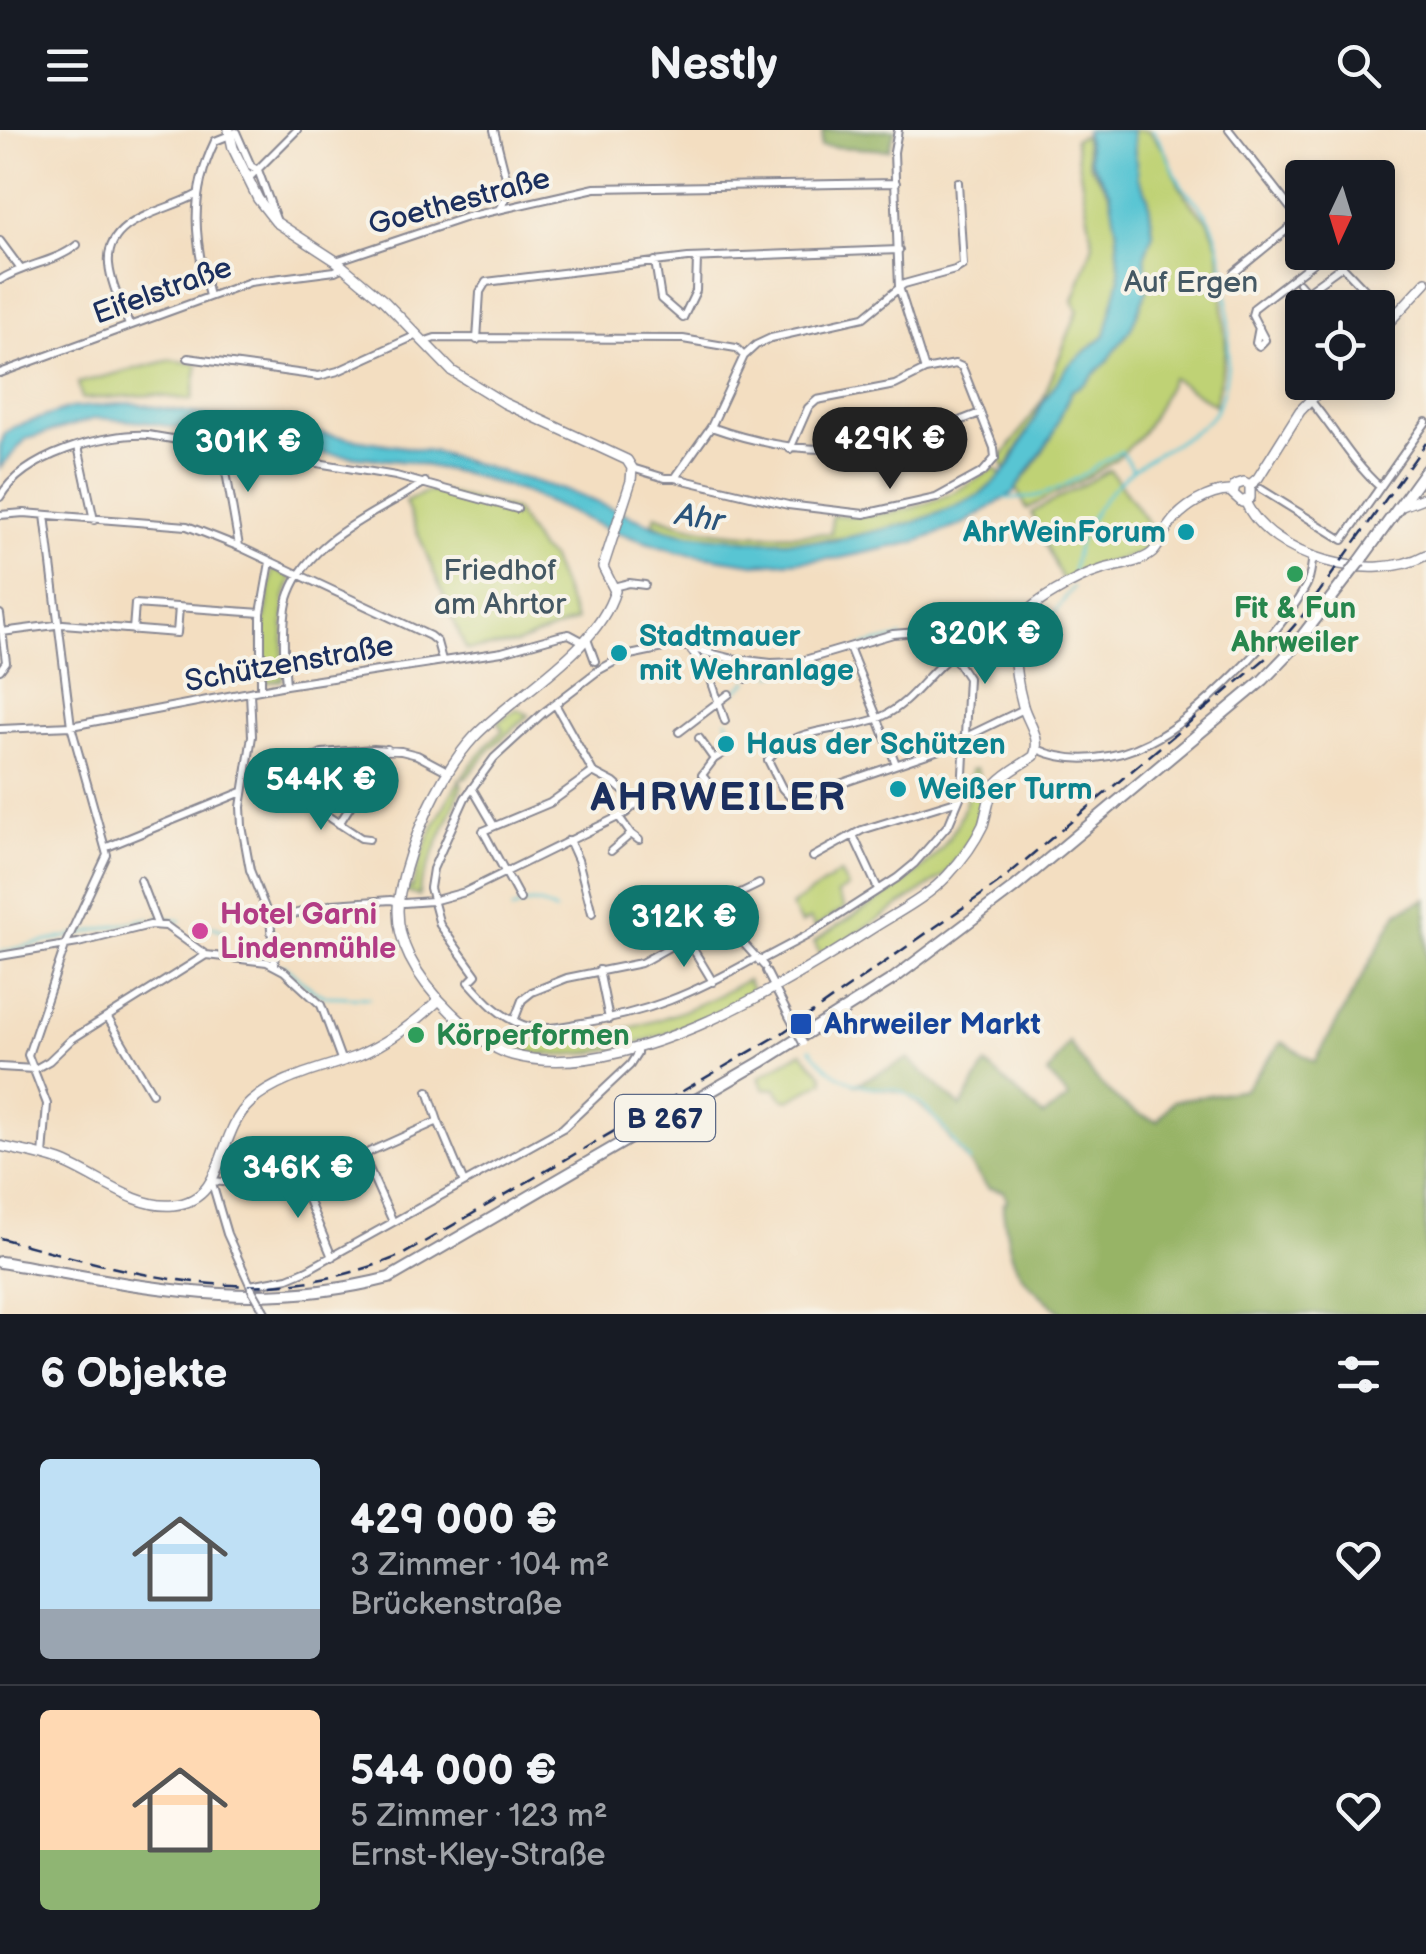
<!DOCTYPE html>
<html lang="de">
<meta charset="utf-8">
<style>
:root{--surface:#171b24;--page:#242831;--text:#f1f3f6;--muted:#9ea1a6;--line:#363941;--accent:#0f766e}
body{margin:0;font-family:"Balsamiq Sans",sans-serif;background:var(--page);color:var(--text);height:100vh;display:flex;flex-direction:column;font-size:38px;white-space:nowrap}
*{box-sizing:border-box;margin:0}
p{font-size:32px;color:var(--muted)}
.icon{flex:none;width:55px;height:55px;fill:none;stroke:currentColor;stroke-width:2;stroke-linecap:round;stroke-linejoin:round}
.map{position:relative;height:1184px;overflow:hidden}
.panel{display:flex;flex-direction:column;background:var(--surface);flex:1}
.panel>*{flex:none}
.needle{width:65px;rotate:184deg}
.buttons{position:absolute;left:1285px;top:30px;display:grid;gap:20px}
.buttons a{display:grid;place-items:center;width:110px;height:110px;border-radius:10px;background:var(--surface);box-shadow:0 5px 15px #0003;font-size:50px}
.price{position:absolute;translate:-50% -85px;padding:0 22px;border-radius:35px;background:var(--accent);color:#fff;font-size:32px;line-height:65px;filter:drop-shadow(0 2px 5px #0008)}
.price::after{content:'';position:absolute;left:50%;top:60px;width:30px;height:22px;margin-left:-15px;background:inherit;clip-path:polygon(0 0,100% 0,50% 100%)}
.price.selected{background:#222;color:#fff}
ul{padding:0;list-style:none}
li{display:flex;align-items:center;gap:30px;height:250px;padding:0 40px}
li+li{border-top:2px solid var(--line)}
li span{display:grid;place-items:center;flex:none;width:280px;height:200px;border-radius:10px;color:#555}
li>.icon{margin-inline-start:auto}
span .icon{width:120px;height:120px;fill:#fffc;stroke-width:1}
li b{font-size:42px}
h2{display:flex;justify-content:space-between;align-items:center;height:120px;padding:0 40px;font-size:42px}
header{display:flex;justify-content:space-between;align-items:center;height:130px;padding:0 40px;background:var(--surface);font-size:45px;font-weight:700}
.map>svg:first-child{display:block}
</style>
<header><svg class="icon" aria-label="menu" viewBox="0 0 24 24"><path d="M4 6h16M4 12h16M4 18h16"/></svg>Nestly<svg class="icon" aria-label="search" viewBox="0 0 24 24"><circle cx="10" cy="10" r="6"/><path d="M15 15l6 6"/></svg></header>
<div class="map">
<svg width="1426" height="1184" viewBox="0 0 1426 1184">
<rect width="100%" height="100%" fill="#f7f3e8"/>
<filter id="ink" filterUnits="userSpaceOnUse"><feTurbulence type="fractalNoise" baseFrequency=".01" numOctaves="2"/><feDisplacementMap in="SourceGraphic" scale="20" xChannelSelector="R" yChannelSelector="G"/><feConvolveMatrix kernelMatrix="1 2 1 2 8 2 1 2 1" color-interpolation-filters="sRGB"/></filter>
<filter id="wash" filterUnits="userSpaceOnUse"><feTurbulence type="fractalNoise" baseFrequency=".0048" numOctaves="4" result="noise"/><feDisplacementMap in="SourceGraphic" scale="40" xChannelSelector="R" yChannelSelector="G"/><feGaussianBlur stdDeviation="2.25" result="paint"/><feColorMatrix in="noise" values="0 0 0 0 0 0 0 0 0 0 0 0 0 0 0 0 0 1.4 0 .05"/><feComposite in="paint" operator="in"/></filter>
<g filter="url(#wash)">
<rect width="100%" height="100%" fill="#f3dec1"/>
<!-- green -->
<path fill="#bfd275" stroke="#6d806a" stroke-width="2.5" d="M 1132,0 L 1148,0 L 1168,25 L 1179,55 L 1192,75 L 1208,90 L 1219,117 L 1226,219 L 1215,275 L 1172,248 C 1162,267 1154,287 1141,304 C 1115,339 1064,358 1027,379 L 1016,358 L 1031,340 L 1051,308 L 1071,261 L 1085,253 L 1109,229 L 1131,198 L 1147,160 L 1145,124 L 1153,102 L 1148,66 L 1138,48 Z
M 1084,5 L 1089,34 L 1109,62 L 1115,84 L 1120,147 L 1114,179 L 1105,205 L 1085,221 L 1045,269 L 1005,341 L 1001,329 L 1043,269 L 1078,180 L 1073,171 L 1093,114 L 1074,9 Z
M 171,230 L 198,234 L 192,270 L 153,265 L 82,269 L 78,253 Z
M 994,338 L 1002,344 C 945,410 801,417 720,408 C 697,405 674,404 653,393 L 656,385 C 708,408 775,406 831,403 L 832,385 C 896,388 941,375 994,338 Z
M 1110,340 L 1152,399 L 1154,411 L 1136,425 L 1098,435 L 1063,452 L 1031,383 Z
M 439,361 L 515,380 L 539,419 L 550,427 L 576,491 L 516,514 L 466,520 L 405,372 L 426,362 Z
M 273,438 L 292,448 L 285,467 L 282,550 L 263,553 L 262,508 Z
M 517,579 L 529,585 L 491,618 L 466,648 L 459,649 L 462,656 L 420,755 L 419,766 L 403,761 L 404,757 L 412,758 C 427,699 458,641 503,600 L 497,592 Z
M 976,639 L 981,650 L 980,661 L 989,663 L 979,698 L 945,745 L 822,827 L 814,812 C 881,764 967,734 971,640 Z
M 840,743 L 848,757 L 837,764 L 845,778 L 815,798 L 810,789 L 801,794 L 791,776 Z
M 747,850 L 755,865 C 680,902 591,941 506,918 L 514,903 C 592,919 680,888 747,850 Z
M 802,922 L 823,945 L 824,951 L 789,970 L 782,968 L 776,959 L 763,958 L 759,947 Z"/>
<!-- forest -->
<path fill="#97b466" stroke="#597262" stroke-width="2.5" d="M 823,0 L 895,0 L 889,20 L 821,16 Z
M 1426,769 L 1426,1184 L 1062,1184 C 1015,1143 1013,1143 1003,1081 L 1003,1074 L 1007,1071 L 1004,1061 L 988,1058 L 935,989 L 906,963 L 856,954 L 908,929 L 961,977 L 986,934 L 1043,986 L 1069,968 L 1048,944 L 1069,912 C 1088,943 1121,983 1158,991 L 1173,971 L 1245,959 L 1282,912 L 1315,932 L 1398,782 Z"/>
<!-- water -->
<path fill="#59c5d3" stroke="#3a7a98" stroke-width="2.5" d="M 1085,0 L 1132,0 L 1138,48 L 1148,66 L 1153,103 L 1145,124 L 1147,160 L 1131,198 L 1109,229 L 1085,253 L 1071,261 L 1051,308 L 1013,363 L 963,394 L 915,412 L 840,428 L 755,434 L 677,422 L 612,401 L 527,363 L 470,345 L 409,332 L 309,322 L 146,292 L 97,288 L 26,309 L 0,338 L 0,317 L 5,303 L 14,297 L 71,278 L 131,273 L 435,322 L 570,362 L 664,399 L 689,404 L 754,411 L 832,411 L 915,392 L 955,377 L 981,364 L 996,351 L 1010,335 L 1045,269 L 1069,235 L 1105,205 L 1120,148 L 1117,103 L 1110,62 L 1090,30 Z"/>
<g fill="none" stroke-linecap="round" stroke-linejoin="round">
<!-- stream -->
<path stroke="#59c5d3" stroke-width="2.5" d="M 1006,368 C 1047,374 1087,341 1121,321 L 1132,338
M 1073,448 C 1072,408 1103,363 1134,339 C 1158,320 1188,310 1210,288 C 1240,258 1229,133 1213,96 C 1207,79 1191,69 1181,54 C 1171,36 1165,17 1153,0
M 860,517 L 901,507
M 1019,523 L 1042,501 L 1073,457
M 968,529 L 1009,526
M 772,545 L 828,529
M 732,564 L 748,551
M 727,590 L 735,611
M 512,780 C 528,769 540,772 555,781
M 158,787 L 181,791
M 201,792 L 224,801
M 251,810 L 271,821
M 0,822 L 150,788
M 284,835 L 315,862 L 325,866 L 369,868
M 810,918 C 827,941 846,954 874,957 C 884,958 896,958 905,963 C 931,977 951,1009 969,1031"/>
</g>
</g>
<g filter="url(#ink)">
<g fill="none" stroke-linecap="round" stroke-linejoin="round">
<!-- street casing -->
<g stroke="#878690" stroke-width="10">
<path id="street" d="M 494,0 L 510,63 L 499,79
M 898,0 L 894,22 L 899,157 L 925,240
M 1229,0 L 1302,93
M 236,2 L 251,36 L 258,40 L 276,89
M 248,49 L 297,0
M 0,111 L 20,138
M 1329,122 L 1393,189
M 336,131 L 467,87 L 595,58 L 896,53
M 655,131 L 661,169 L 683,188 L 696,161 L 697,128
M 1234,143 L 1299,90
M 0,150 C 24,134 55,133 77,115
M 1299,153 L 1320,177
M 1306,162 L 1342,136
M 209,166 C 194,110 189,65 215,11 L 230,5
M 129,195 C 122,176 111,155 109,134 C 105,88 166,82 196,65
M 1259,197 L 1256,213 L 1259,216 L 1265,210 L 1252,185 L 1254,178 L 1327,122
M 477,210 L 480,162 L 486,152 L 688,128 L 899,120
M 423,212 L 435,208 L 683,209 L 736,218 L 744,226
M 188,228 L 319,246 L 338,241 L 417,205
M 0,243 L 250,152 L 335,141 L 343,137
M 1310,270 C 1335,300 1351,331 1380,357
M 711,297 C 813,333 881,323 980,283
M 78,316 L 94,390
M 222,319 L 239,416
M 632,338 L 665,348 L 675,348 L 788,375 L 864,384 L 936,368 L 983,342 L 995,328 L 994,318 L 965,244 L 962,237 L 955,234 L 925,240 L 895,255 L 817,270 L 808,278 L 790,319
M 675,348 L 711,297 L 744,226 L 756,215 L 771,208 L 864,187 L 904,154 L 955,140 L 963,135 L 958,52
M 1261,359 L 1343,410 L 1426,292
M 0,367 C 24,325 103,303 148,305 L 396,346 L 517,379
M 0,385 L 24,383 L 187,396 L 240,417 L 430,506 L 437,512 L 442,530
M 613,457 L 629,453 L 645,455
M 0,484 L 6,532 L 0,540
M 133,500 L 135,474 L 261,483
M 2,502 L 63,494 L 177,503 L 179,477
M 587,509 L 595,531
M 849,517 L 896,634
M 689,518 L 708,541 L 725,591
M 960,520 L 998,500 L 1017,496
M 956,522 C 928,541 913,573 881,587 C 845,603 793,594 768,630 L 782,658 L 793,670 L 939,620 L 1024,579
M 747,549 L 772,542 L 771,533
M 286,555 C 284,531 281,485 290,463 C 311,407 378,383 425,352
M 261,560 L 261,483 L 270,432
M 250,562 L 252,606 L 241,677 L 242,696 L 250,740 L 270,790 L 275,835
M 0,599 L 71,596 L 286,555 L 502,522 L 559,506 L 569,504 L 582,511
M 679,602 L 729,564
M 699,608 L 714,629 L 725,622
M 1037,619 C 1072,635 1114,630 1149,612 C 1198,588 1279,505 1306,456 C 1311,448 1311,436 1313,426
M 472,658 L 493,694
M 714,660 L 702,645 L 714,629
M 339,694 L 387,619
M 631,704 L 639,710
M 853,705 L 878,759
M 369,709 L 361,708 L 288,660 L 308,630 L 322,623 L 374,619 L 401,621 L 417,625 L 449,642
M 569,710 L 578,730 L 592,783
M 107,717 L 242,662
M 611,721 L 631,704 L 619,687
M 813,727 L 862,700 L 959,670
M 140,750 L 157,794
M 759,754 L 724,771 L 718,779 L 721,788 L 764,836
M 520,769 L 483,701 L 550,673 L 593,642
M 270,790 L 333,774 L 391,770 L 404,773 L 432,771 L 465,762 L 626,683 L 637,673 L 614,653 L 593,642 L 555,574
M 687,809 L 713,852
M 0,826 L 78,813 L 150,795 L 166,796 L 206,825 L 267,832 L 284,841 L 321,875 L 342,932
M 756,828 C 692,864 649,883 576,894 C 558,897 540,901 523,895 C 499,886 485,870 469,852 L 476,845 L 440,795 L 430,758 L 433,739 L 465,668 L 494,628 L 543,583 L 599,540 L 625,526 L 678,515 L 729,528 L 771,533 L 798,532 L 893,504 L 918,502 L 932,507 L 952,524 L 968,548 L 962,663 L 949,694 L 914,734 L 897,748 L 808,805 L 759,831
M 599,840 L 609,889
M 766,841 L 789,886
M 108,888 L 152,963
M 514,891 L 522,870 L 532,862 L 567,848 L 641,833 L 721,788
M 0,937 L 34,939
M 35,939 L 49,931 L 72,909 L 206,825
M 428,961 L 438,991
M 43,1026 L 47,974 L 28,925 L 66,813 L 107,725 L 71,596 L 45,385
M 213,1051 L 223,1052 L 287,1033 L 294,1036 L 332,1127
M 212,1053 L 227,1104 L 251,1157
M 393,1092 L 367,1034 L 365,1028 L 369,1022 L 438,991 L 464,1053
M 250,1155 L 288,1148 L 307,1140 L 563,998 L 630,935 L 637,924 L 637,917"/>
</g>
<!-- secondary casing -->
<g stroke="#878690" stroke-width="12">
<path id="secondary" d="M 229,0 L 233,18 L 258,69 L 276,92 L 336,131 L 384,171 L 452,241 L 504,273 L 627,330 L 632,338 L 631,351 L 603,437 L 615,461 C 596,522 518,562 475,606 C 440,643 410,712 400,762 C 390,808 419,851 451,882 C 468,898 488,918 512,925 C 621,955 780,858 868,801 C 894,784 927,768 948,745 C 961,731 975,712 983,695 C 987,683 989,661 997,653 C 1007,642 1022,635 1034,626 C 1042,608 1028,593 1023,576 C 1017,553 1009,516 1019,493 C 1027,473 1081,446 1101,440 C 1117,435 1140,433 1152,423 C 1160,416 1162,405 1168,397 C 1181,378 1209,360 1232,361
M 1378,204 L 1426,152
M 1250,355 L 1250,368 L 1242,372 L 1233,364 L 1235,355 L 1244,352 L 1250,355 L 1258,348 L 1300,281 L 1328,252
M 1245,371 C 1270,429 1374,454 1426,425
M 1402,376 L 1426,367
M 0,1016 C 20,1021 41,1024 60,1031 C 95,1044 135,1079 173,1075 C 228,1070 215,1004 251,972 C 279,947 323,939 357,926 C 388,913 415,893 439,870"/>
</g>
<!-- primary casing -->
<g stroke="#878690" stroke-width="14">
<path id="primary" d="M 1360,431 L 1426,340
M 0,1132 C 140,1155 248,1184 389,1148 L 761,932 L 893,849 L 1015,757 L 1263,550 L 1290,522 L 1349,445"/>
</g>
<!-- street -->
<use href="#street" stroke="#fff" stroke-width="6"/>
<!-- secondary -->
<use href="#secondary" stroke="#fff" stroke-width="9"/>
<!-- primary -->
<use href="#primary" stroke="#fff" stroke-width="10"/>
<!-- rail -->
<path stroke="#1b2f5e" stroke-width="2.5" stroke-dasharray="15 8" stroke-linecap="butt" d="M 0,1108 C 143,1146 259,1184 402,1125 L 782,903 L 819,878 L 997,754 L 1266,528 L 1300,489 L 1426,313"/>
<!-- street-bridge casing -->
<g stroke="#878690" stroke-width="10" stroke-linecap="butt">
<path id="street-bridge" d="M 789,886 L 803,913
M 251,1158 L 266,1184"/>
</g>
<!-- primary-bridge casing -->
<g stroke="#878690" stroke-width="14" stroke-linecap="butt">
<path id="primary-bridge" d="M 1349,445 L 1360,431"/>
</g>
<!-- street-bridge -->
<use href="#street-bridge" stroke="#fff" stroke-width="6"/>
<!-- primary-bridge -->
<use href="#primary-bridge" stroke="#fff" stroke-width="10"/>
</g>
</g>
<!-- markers -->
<g fill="#0f9aa8" stroke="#f7f3e8" stroke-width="4">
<circle cx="1186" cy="402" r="10"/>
<circle cx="619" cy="523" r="10"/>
<circle cx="726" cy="614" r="10"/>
<circle cx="898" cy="659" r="10"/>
</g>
<g fill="#2e9e5b" stroke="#f7f3e8" stroke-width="4">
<circle cx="1295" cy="444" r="10"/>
<circle cx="416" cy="905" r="10"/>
</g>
<circle fill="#d1479c" stroke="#f7f3e8" stroke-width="4" cx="200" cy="801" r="10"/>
<rect fill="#1a4fb4" stroke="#f7f3e8" stroke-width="4" x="789" y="882" width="24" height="24" rx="5"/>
<g text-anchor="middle" stroke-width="8" stroke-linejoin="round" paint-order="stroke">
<!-- shield labels -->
<rect fill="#f7f3e8" stroke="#5d6a87" stroke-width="2.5" x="615" y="965" width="100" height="46" rx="8"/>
<g font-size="28" font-weight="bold" fill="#1b2f5e">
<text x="665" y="998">B 267</text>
</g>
<!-- street labels -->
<g font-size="30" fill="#1b2f5e" stroke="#f7f3e8">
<text transform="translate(459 71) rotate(-15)" y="10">Goethestraße</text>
<text transform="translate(162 160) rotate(-20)" y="10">Eifelstraße</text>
<text transform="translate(289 533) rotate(-10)" y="10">Schützenstraße</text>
</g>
<!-- park labels -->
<g font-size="30" fill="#445864" stroke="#f7f3e8">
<text x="1191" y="162">Auf Ergen</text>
<text x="500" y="450">Friedhof<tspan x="500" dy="34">am Ahrtor</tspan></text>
</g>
<!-- culture labels -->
<g font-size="30" font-weight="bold" fill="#0d838f" stroke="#f7f3e8" text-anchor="start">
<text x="1166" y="412" text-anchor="end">AhrWeinForum</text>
<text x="639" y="516">Stadtmauer<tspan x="639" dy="34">mit Wehranlage</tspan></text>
<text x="746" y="624">Haus der Schützen</text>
<text x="918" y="669">Weißer Turm</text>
</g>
<!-- leisure labels -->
<g font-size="30" font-weight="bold" fill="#27864d" stroke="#f7f3e8">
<text x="1295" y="488">Fit &amp; Fun<tspan x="1295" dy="34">Ahrweiler</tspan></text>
<text x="436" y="915" text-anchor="start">Körperformen</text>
</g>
<!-- hotel labels -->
<g font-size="30" font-weight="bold" fill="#b23c85" stroke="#f7f3e8" text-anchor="start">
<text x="220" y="794">Hotel Garni<tspan x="220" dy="34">Lindenmühle</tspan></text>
</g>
<!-- transit labels -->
<g font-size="30" font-weight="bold" fill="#164399" stroke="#f7f3e8" text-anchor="start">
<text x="824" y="904">Ahrweiler Markt</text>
</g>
<!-- water labels -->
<g font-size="32" font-style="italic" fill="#2a547b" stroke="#f7f3e8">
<text transform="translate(700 387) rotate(9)" y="11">Ahr</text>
</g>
<!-- district labels -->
<g font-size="40" font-weight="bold" letter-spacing="2.5" fill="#1b2f5e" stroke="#f7f3e8">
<text x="719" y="680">AHRWEILER</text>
</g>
</g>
</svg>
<div class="buttons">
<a><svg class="needle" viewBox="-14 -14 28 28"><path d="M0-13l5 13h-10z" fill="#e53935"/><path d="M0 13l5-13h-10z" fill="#9ea1a6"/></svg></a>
<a><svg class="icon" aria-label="locate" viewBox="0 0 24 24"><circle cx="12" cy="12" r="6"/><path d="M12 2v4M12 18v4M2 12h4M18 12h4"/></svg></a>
</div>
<b class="price selected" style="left:890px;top:362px">429K €</b>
<b class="price" style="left:248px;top:365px">301K €</b>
<b class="price" style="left:985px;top:557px">320K €</b>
<b class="price" style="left:321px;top:703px">544K €</b>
<b class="price" style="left:684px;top:840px">312K €</b>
<b class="price" style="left:298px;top:1091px">346K €</b>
</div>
<section class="panel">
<h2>6 Objekte<svg class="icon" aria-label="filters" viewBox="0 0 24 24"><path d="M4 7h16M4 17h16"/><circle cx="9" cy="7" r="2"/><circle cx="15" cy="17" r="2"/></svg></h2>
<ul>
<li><span style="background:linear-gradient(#bfe0f5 75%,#9aa5b1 0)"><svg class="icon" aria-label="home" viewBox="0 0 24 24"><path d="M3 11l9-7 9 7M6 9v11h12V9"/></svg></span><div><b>429 000 €</b><p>3 Zimmer · 104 m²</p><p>Brückenstraße</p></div><svg class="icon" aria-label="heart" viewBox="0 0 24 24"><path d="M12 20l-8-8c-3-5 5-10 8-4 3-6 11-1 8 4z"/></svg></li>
<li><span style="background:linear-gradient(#ffd9b3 70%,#8fb573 0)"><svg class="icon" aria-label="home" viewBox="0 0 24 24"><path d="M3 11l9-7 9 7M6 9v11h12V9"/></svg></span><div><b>544 000 €</b><p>5 Zimmer · 123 m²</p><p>Ernst-Kley-Straße</p></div><svg class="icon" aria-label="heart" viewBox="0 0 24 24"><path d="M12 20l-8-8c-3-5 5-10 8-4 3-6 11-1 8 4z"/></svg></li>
</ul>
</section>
